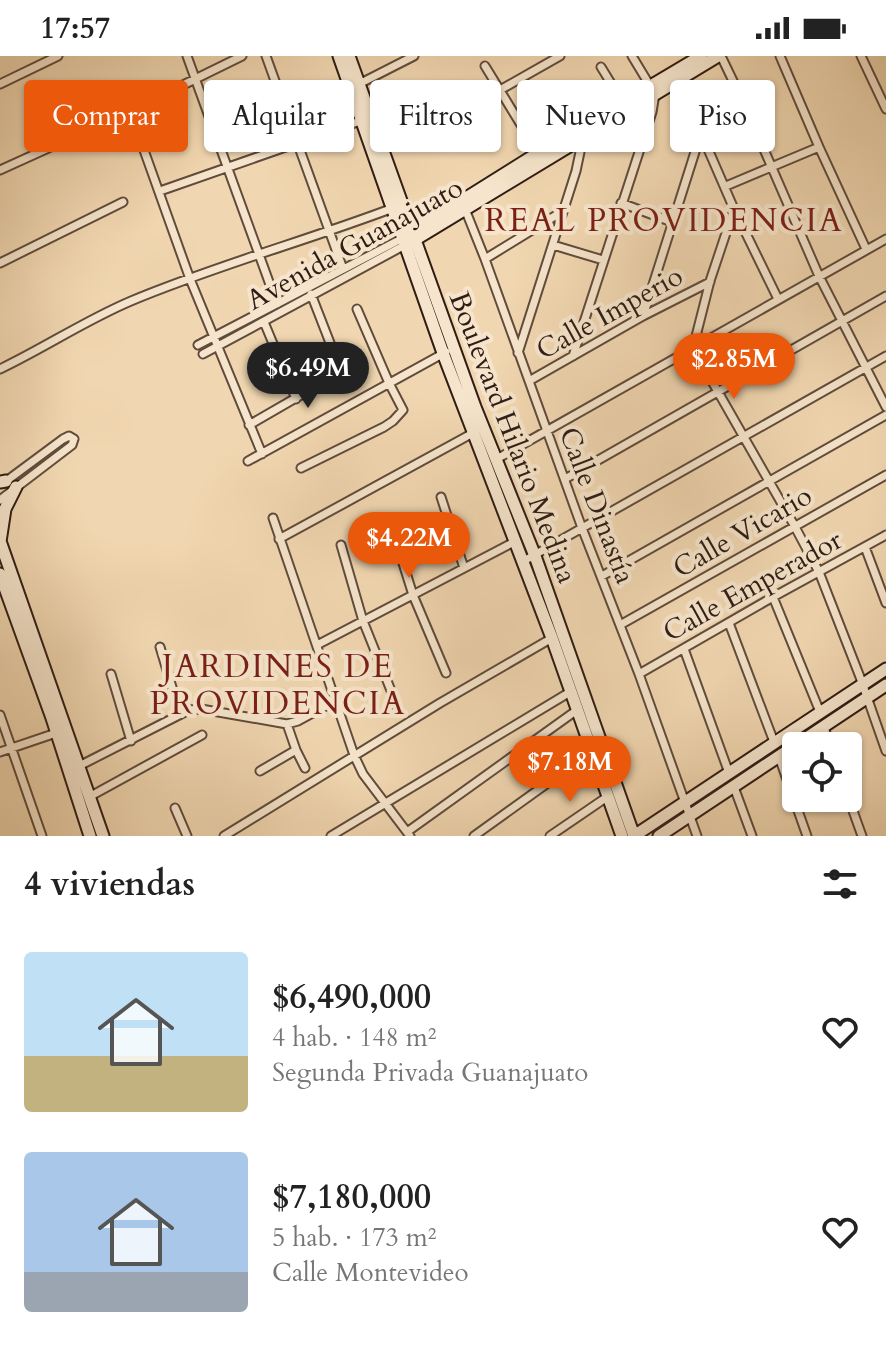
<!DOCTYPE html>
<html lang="es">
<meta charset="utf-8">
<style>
:root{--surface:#fff;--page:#f6f6f6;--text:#222;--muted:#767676;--accent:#ea580c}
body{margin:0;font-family:Cardo,serif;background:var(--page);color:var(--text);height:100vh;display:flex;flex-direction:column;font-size:30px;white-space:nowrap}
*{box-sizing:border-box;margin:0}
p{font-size:26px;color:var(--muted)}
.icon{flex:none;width:44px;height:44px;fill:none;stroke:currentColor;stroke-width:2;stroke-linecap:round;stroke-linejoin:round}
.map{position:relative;height:780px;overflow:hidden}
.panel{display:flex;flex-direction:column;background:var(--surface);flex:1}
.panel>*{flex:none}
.top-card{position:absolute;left:24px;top:24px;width:838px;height:72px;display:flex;gap:16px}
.fabs{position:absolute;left:782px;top:676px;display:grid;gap:16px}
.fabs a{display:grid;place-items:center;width:80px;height:80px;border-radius:8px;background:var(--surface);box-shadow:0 2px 6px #0004;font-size:40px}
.price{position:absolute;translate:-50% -68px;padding:0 18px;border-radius:28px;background:var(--accent);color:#fff;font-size:26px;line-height:52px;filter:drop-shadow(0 2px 4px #0008)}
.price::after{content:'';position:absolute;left:50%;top:48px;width:24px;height:18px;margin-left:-12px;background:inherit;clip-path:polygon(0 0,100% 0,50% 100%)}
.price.selected{background:#222;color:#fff}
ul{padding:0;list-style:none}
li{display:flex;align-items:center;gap:24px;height:200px;padding:0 24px}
li span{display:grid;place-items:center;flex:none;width:224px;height:160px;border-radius:8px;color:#555}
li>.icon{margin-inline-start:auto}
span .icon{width:96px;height:96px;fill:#fffc;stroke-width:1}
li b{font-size:34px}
h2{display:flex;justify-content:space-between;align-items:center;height:96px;padding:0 24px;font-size:34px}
.tag{padding:0 28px;border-radius:8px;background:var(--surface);box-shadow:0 2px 6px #0004;font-size:28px;line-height:72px}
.tag.selected{background:var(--accent);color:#fff}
.status{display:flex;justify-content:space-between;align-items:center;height:56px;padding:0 40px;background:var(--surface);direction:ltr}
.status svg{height:22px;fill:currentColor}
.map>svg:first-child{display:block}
</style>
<div class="status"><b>17:57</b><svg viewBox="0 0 49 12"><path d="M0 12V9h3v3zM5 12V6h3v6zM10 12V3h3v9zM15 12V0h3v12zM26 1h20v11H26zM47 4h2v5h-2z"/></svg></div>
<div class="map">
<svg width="886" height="780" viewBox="0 0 886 780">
<rect width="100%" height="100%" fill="#f1d7b1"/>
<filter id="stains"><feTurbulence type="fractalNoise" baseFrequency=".0025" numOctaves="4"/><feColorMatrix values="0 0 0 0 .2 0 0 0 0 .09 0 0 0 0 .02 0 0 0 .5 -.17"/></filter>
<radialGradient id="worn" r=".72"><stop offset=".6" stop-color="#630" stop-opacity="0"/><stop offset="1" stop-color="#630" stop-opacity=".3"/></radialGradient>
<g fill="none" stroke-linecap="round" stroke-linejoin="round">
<!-- street casing -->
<g stroke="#604b3c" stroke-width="11">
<path id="street" d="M 187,0 L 277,248
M 266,0 L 343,213
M 721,0 L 746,52 L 819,220 L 886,351
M 780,0 L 819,91 L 866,193
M 861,0 L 886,53
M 485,10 L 540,100
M 601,11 L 623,47
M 678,24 L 734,153 L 778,243
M 0,28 L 58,0
M 359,28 L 414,0
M 500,34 L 560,0
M 130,55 L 190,223 L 262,398
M 0,114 L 130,55 L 242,0
M 726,130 L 819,91
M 160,135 L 363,64
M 621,147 L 672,166
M 465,153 L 485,203 L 582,472 L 639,618 L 697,780
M 734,153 L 710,225 L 693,292 L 794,469 L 819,516 L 860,621 L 886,695
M 553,189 L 603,204
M 485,203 L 563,155
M 0,207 L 123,146
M 643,260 L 701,77
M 264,266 L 296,343
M 198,289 L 403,182
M 518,297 L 576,115 L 580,96 L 580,84 L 552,47
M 203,298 L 405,189
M 573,300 L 652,56 L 655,38 L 632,0
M 0,313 C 44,292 86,264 131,245 C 217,209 306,185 393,152
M 529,325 L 643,260 L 710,226
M 249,369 L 339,317 L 339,310 L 311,238
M 495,404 L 886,183
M 248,405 L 446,296
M 301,412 L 384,371 L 393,365 L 403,354 L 389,327 L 357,253
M 565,423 L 886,240
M 5,426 L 63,383 L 69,380 L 74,383
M 441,441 L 464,512
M 0,444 L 72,389 L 74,383
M 273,462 L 354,699 L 363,718 L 410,780
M 391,469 L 413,539 L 446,617
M 279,483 L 473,377
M 341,489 L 363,565 L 398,652
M 865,491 L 886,547
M 522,506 L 886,300
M 602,520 L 886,359
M 773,541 L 820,656
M 729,567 L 774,686
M 620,569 L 886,419
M 317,589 L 514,486
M 160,591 L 180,658
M 684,593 L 729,717
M 111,618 L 131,685
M 639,618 L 773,541 L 886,479
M 0,659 L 42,780
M 287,668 L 296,694 L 305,712
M 824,671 L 830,690
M 0,696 L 59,676
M 779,701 L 807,780
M 79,710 L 189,654 L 201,653 L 287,668 L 298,665 L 335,645
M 260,715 L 296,694
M 734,731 L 752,780
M 89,741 L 202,679
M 848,741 L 862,780
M 175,752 L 187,780
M 407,776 L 577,654
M 224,780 L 440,647 L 552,582
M 331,780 L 570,636
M 474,780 L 577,706 L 591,692
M 550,780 L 607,741"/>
</g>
<!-- secondary casing -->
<g stroke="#2f1c15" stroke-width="15">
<path id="secondary" d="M 339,0 L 443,297 L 552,582 L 622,780
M 349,0 L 475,351 L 535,500 L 634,780
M 407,179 L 538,97 L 701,0
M 411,186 L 718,0
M 0,426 L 6,425
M 0,485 L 103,780
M 0,486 L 5,453 L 16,431
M 0,518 L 52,662 L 90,780
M 634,780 L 886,613
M 659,780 L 886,629"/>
</g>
<!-- street -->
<use href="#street" stroke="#f6e5cc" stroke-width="7"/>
<!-- secondary -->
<use href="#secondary" stroke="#f6e5cc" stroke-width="11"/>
</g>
<g text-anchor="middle" stroke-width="8" stroke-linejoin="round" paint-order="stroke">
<!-- street labels -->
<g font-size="28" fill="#2f1c15" stroke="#f6e5cc">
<text transform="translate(354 187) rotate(-29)" y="10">Avenida Guanajuato</text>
<text transform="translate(609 256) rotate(-29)" y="10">Calle Imperio</text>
<text transform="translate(514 381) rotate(69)" y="10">Boulevard Hilario Medina</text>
<text transform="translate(598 449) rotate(69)" y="10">Calle Dinastía</text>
<text transform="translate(742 475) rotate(-30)" y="10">Calle Vicario</text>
<text transform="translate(752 529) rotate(-29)" y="10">Calle Emperador</text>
</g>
<!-- quarter labels -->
<g font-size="32" letter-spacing="2" fill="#7a1f14" stroke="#f6e5cc">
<text x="664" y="175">REAL PROVIDENCIA</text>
<text x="278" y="621">JARDINES DE<tspan x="278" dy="37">PROVIDENCIA</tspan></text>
</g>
</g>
<rect width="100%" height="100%" filter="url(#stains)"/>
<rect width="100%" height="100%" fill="url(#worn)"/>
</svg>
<div class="fabs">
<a><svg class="icon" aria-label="locate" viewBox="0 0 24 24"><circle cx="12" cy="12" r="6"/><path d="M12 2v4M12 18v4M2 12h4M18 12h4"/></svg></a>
</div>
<b class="price" style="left:734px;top:345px">$2.85M</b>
<b class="price selected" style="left:308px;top:354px">$6.49M</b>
<b class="price" style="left:409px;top:524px">$4.22M</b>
<b class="price" style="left:570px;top:748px">$7.18M</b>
<div class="top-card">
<a class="tag selected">Comprar</a>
<a class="tag">Alquilar</a>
<a class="tag">Filtros</a>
<a class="tag">Nuevo</a>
<a class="tag">Piso</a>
</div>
</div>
<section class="panel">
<h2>4 viviendas<svg class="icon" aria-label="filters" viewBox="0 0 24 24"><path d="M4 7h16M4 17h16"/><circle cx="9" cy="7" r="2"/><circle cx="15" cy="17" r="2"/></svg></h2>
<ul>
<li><span style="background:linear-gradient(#bfe0f5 65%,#c2b280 0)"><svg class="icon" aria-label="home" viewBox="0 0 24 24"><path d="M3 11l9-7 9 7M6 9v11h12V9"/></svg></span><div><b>$6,490,000</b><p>4 hab. · 148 m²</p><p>Segunda Privada Guanajuato</p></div><svg class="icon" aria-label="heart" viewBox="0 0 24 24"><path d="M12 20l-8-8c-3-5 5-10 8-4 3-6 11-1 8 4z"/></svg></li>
<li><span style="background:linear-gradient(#a9c7e8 75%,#9aa5b1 0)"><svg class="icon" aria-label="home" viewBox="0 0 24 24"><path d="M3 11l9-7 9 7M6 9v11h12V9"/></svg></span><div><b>$7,180,000</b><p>5 hab. · 173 m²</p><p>Calle Montevideo</p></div><svg class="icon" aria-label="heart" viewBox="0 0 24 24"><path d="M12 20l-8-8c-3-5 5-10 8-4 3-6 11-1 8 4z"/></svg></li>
</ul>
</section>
